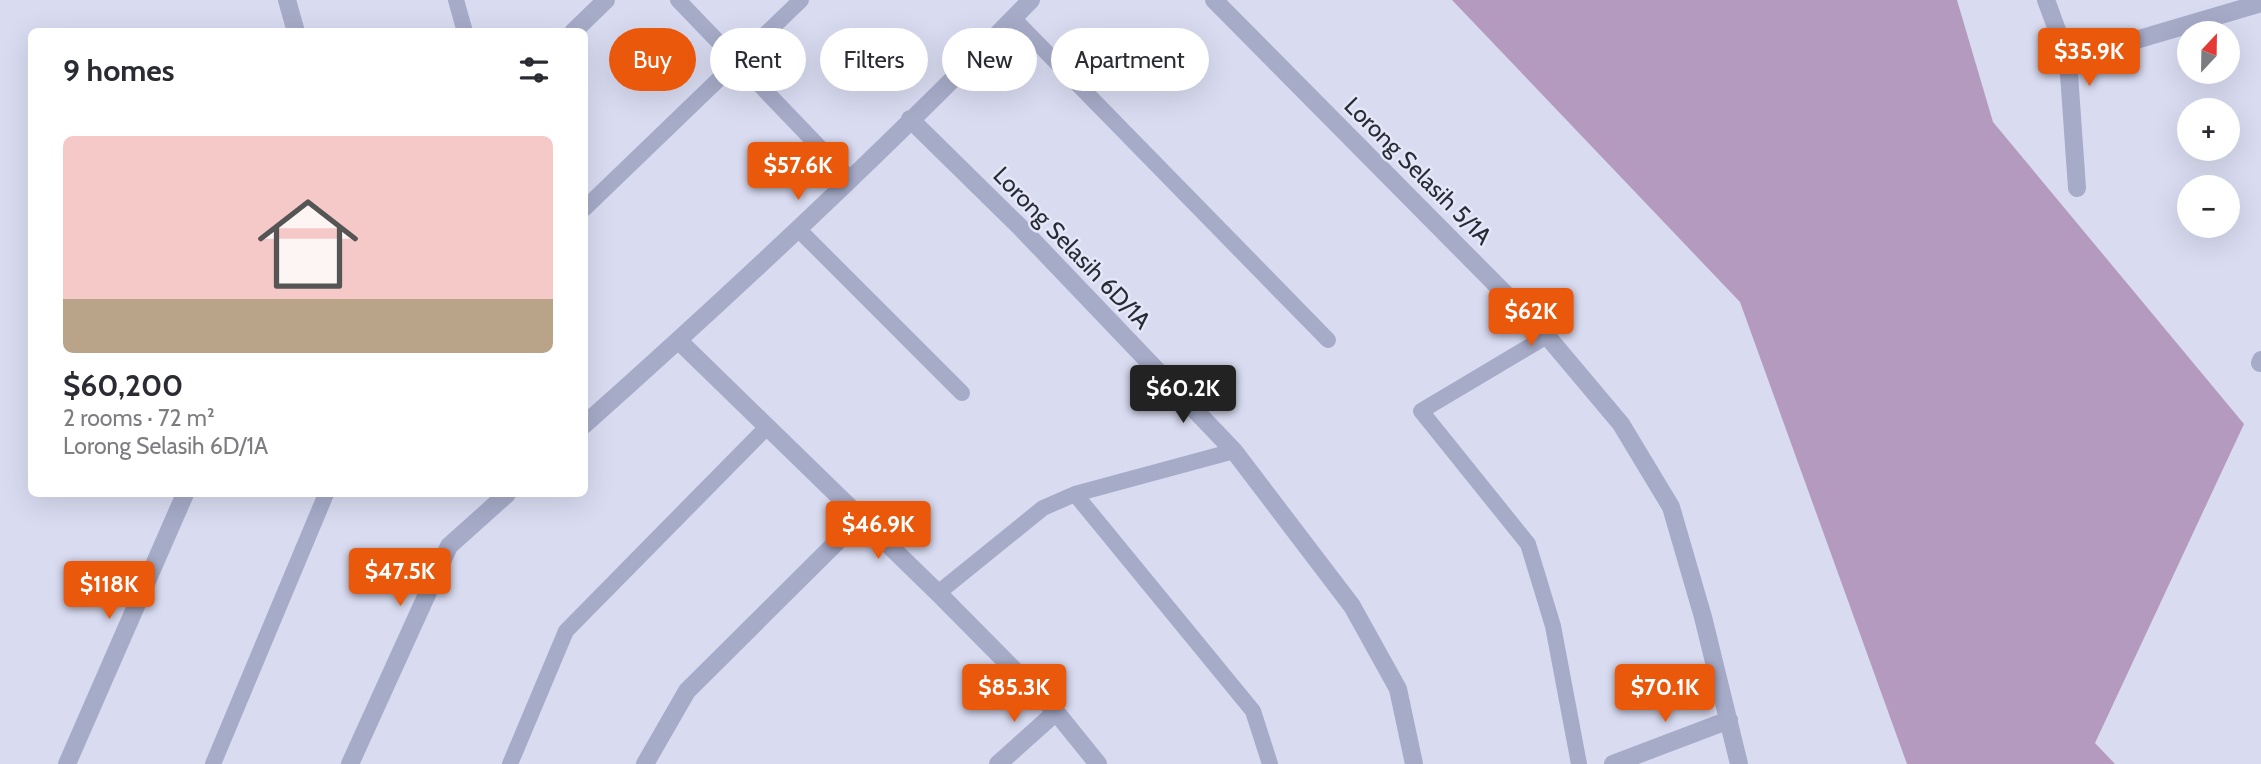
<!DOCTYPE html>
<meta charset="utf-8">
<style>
:root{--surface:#fff;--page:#f7f7f7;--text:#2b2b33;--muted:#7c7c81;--line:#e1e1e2;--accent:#ea580c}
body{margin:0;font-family:Cabin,sans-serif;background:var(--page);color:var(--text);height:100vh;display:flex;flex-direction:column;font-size:26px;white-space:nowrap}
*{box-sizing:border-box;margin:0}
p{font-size:23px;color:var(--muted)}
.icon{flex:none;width:38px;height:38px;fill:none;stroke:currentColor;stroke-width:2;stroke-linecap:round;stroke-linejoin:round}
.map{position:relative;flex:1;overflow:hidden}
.side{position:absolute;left:28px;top:28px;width:560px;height:469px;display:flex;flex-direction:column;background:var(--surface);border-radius:10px;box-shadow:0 7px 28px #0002}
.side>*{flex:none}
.banner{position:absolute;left:609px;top:28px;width:665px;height:63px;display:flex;gap:14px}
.needle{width:46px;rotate:22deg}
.fabs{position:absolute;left:2177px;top:21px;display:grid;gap:14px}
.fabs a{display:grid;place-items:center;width:63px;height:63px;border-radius:50%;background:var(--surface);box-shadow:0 7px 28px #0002;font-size:35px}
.price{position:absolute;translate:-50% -60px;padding:0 16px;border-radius:7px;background:var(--accent);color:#fff;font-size:23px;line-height:46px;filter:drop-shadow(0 2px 4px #0008)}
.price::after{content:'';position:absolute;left:50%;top:42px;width:21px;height:16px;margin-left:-10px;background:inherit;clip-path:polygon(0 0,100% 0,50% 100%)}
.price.active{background:#222;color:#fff}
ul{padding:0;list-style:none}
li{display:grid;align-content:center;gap:14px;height:371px;padding:0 35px}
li+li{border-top:2px solid var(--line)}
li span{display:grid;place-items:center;height:217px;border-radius:10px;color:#555}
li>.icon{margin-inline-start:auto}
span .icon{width:126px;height:126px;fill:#fffc;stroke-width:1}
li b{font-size:30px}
h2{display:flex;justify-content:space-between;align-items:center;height:84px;padding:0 35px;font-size:30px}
.pill{padding:0 24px;border-radius:32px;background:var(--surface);box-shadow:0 7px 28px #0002;font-size:24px;line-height:63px}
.pill.active{background:var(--accent);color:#fff}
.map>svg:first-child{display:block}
</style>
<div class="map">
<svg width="2261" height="764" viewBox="0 0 2261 764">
<rect width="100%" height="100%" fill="#d9dbf1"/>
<!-- green -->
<path fill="#b59abf" d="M 1452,0 L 1957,0 L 1993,122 L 2244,424 L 2095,743 L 2115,764 L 1907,764 L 1740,302 Z"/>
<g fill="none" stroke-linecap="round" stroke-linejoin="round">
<!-- service -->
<path stroke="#a6abc8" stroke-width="16" d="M 456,0 L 465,32
M 678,0 L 850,179
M 1013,18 L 1328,340
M 584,209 L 801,0
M 798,229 L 962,393
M 1547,336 L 1421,411 L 1528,544 L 1553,626 L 1579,764
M 1075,494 L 1253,711 L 1270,764
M 938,593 L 1043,508 L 1075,494 L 1234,451
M 213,764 L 326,494
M 510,764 L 566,631 L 767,427"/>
<!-- minor -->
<path stroke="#a6abc8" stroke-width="18" d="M 287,0 L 296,32
M 1214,0 L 1547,336 L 1621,424 L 1671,507 L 1703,617 L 1739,764
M 2046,0 L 2068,60 L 2077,188
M 573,32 L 606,0
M 2068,60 L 2261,3
M 910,119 L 1019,226 L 1234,451 L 1352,606 L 1398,689 L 1414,764
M 679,341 L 938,593 L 1056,712 L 1098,764
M 2260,363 L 2261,360
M 584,425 C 738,288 888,147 1031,0
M 67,764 L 185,494
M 350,764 L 449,546 L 507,494
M 645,764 L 687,691 L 862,517
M 998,764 L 1056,712
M 1613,764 L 1729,720"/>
</g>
<g text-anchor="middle" stroke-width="5" stroke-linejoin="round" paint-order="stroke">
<!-- street labels -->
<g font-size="24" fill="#272b34" stroke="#e5e7f9">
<text transform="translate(1418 171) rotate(45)" y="8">Lorong Selasih 5/1A</text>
<text transform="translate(1072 248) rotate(46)" y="8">Lorong Selasih 6D/1A</text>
</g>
</g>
</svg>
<div class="fabs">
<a><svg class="needle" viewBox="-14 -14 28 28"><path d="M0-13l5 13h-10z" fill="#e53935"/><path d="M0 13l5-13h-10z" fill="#7c7c81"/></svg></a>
<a>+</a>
<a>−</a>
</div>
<b class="price" style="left:2089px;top:88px">$35.9K</b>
<b class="price" style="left:798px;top:202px">$57.6K</b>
<b class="price" style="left:1531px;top:348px">$62K</b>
<b class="price active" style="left:1183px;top:425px">$60.2K</b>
<b class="price" style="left:878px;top:561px">$46.9K</b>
<b class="price" style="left:400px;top:608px">$47.5K</b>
<b class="price" style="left:109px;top:621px">$118K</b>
<b class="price" style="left:1014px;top:724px">$85.3K</b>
<b class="price" style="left:1665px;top:724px">$70.1K</b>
<div class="banner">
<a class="pill active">Buy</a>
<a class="pill">Rent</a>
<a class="pill">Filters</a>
<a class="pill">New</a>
<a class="pill">Apartment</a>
</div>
<section class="side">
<h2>9 homes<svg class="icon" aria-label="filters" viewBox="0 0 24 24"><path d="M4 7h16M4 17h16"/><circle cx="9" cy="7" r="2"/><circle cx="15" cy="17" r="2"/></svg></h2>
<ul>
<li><span style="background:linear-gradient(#f6c9c9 75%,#b9a48a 0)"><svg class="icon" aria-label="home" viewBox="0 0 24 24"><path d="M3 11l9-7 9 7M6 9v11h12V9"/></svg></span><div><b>$60,200</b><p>2 rooms · 72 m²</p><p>Lorong Selasih 6D/1A</p></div></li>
</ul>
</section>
</div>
